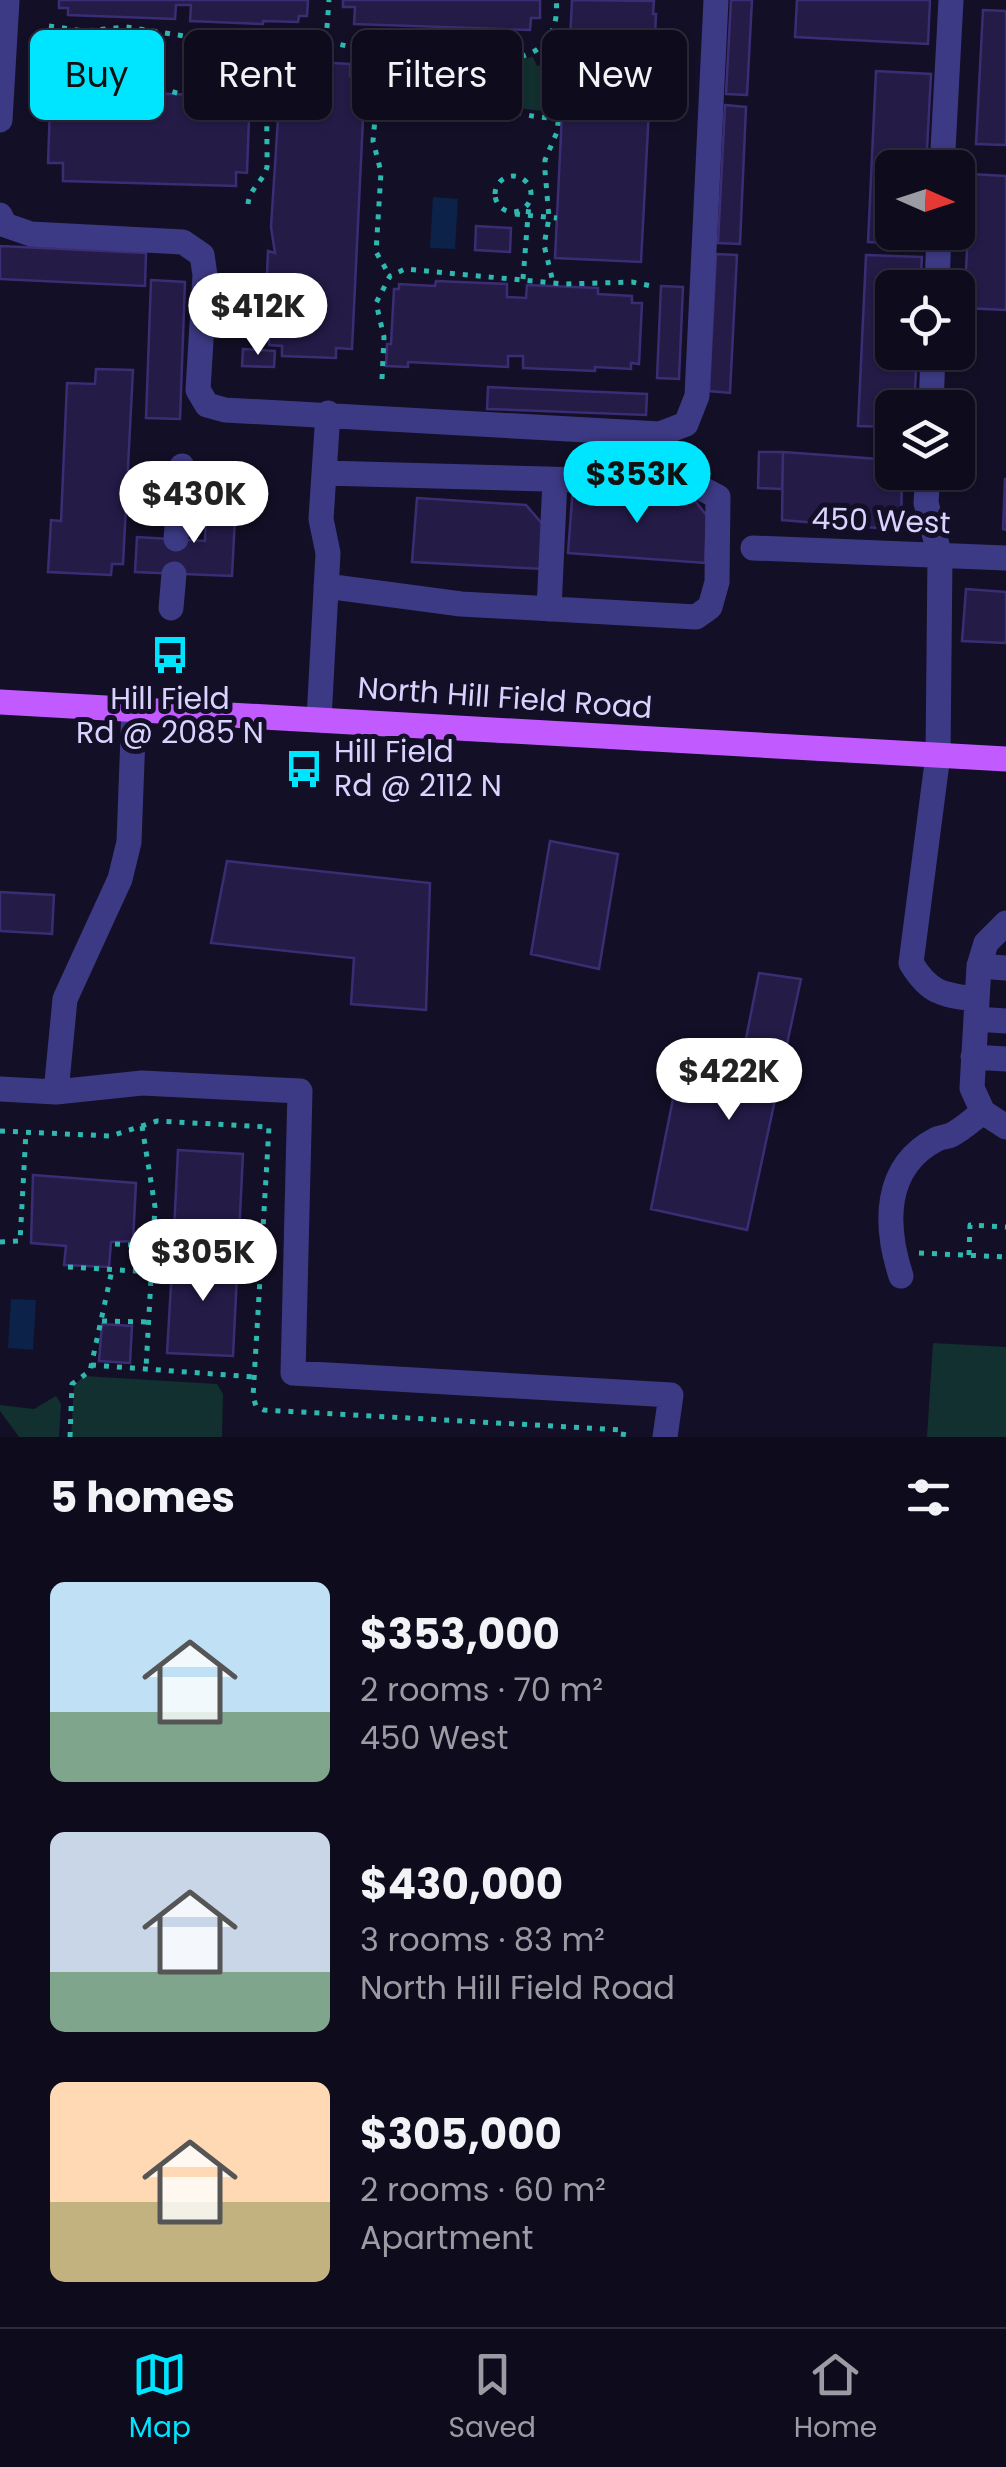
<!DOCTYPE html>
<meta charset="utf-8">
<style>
:root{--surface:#0e0b1c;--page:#171425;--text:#f1f3f6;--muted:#9b9ba3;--line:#2e2b3b;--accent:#00e5ff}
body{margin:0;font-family:Poppins,sans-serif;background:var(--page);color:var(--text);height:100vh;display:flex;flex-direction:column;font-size:38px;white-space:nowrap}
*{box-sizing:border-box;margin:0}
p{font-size:32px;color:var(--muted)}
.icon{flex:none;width:55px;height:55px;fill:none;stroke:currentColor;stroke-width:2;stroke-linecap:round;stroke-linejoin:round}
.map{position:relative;height:1437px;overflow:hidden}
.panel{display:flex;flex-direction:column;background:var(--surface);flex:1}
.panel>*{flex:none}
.banner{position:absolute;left:30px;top:30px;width:948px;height:90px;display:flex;gap:20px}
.needle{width:65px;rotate:93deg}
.tools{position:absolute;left:875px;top:150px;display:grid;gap:20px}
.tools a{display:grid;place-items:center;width:100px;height:100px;border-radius:15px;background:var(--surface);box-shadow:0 2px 8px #0004,0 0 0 2px var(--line);font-size:50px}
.price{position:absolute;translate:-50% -85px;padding:0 22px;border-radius:35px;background:#fff;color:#222;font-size:32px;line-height:65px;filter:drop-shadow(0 2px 5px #0008)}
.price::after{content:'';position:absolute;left:50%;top:60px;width:30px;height:22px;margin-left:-15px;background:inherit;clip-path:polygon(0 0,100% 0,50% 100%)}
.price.current{background:var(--accent);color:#111}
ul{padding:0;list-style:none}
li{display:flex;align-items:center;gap:30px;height:250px;padding:0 50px}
li span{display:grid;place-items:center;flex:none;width:280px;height:200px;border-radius:15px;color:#555}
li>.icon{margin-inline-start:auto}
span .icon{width:120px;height:120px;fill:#fffc;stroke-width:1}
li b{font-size:42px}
h2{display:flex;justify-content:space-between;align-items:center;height:120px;padding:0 50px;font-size:42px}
.tag{padding:0 35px;border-radius:15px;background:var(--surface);box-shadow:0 2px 8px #0004,0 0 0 2px var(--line);font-size:35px;line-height:90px}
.tag.current{background:var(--accent);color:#111}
.tabs{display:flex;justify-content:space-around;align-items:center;height:140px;border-top:2px solid var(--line);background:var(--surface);font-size:28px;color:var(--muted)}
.tabs a{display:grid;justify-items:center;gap:5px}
.tabs .current{color:var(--accent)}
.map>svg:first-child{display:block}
</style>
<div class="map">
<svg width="1006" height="1437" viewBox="0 0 1006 1437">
<rect width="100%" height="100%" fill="#130f26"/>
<!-- green -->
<path fill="#12302f" d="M 533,57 L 537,66 L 547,63 L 555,91 L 555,112 C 516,109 488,107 513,60 Z
M 933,1343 L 1006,1347 L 1006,1437 L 927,1437 Z
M 84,1376 L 217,1384 L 223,1394 L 222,1437 L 71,1437 L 74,1385 Z
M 56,1396 L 61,1404 L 59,1437 L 19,1437 L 0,1411 L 0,1405 L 34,1409 Z"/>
<!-- water -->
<path fill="#0c2248" d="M 433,197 L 458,199 L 455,249 L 430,248 Z
M 11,1299 L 36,1300 L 33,1350 L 8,1348 Z"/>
<!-- building -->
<path fill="#241b47" stroke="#3b2d73" stroke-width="2.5" d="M 59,0 L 308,0 L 307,16 L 299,16 L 298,22 L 263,21 L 263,24 L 190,21 L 191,5 L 176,5 L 175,19 L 68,15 L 68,8 L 59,8 Z
M 343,0 L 540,0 L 540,18 L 531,18 L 530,30 L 354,24 L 355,7 L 343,7 Z
M 572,0 L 654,1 L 653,14 L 656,14 L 653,80 L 638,80 L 637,90 L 650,90 L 641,262 L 555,258 L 563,91 L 580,92 L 580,79 L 568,79 Z
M 731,0 L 752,0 L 747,95 L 726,94 Z
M 797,0 L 930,0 L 928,44 L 795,37 Z
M 983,10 L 1006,11 L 1006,145 L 976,144 Z
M 296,61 L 350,64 L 350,76 L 365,77 L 352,349 L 336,348 L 336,358 L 282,356 L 282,346 L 269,345 L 272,275 L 267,275 L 268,251 L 275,253 L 271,227 L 281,72 L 296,72 Z
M 876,71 L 931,74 L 926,168 L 892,168 L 892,232 L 923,232 L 923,245 L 868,242 Z
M 111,92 L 202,95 L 227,99 L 226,103 L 237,104 L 236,117 L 249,118 L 247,173 L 236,172 L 236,186 L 63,181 L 63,163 L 48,163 L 50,107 L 63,108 L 64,94 L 111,95 Z
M 725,105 L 746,107 L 740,244 L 718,243 Z
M 971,174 L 1006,176 L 1006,310 L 964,308 Z
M 476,226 L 511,228 L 510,252 L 475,250 Z
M 0,246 L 146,253 L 145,286 L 0,279 Z
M 716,254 L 737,255 L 730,393 L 709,391 Z
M 866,255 L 922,257 L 920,288 L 892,288 L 892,352 L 917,352 L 914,408 L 892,408 L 892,427 L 858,426 Z
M 151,280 L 185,282 L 180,419 L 146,418 Z
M 436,281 L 507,284 L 507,297 L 526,298 L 527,285 L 598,288 L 598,294 L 632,296 L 632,303 L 642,303 L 639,364 L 631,363 L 631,369 L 595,367 L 595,371 L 523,368 L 523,356 L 508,356 L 508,367 L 408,362 L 408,367 L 386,366 L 387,344 L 391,344 L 394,289 L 399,289 L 399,284 L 435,286 Z
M 661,286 L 683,287 L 679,379 L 657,378 Z
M 243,349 L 275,351 L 274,367 L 242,366 Z
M 96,369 L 133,370 L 123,564 L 112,564 L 111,575 L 48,572 L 51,520 L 61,521 L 67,383 L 95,384 Z
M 488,387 L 647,394 L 646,415 L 487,409 Z
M 759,452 L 783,452 L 782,489 L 758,488 Z
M 783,452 L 892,460 L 892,472 L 902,472 L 901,530 L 782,520 Z
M 1005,479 L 1006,479 L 1006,530 L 1003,529 Z
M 573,487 L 692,497 L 707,516 L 705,563 L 568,553 Z
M 207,496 L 236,498 L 232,576 L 135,572 L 137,537 L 205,541 Z
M 417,498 L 526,505 L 545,527 L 543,569 L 412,562 Z
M 966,589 L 1006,592 L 1006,643 L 962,641 Z
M 550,841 L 618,854 L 599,969 L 531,954 Z
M 227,861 L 430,883 L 426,1010 L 351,1004 L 354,958 L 211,943 Z
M 0,892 L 54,895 L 52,934 L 0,931 Z
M 759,973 L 801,979 L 747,1230 L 651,1209 L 674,1094 L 733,1104 Z
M 178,1150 L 243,1154 L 238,1255 L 173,1251 Z
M 33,1175 L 136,1183 L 133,1241 L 111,1242 L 109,1267 L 64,1265 L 66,1246 L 31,1243 Z
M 173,1251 L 238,1255 L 233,1356 L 167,1353 Z
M 102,1324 L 132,1326 L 130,1363 L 99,1361 Z"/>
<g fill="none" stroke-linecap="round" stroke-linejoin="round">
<!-- path -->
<path stroke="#2fb8b0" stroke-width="5" stroke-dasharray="5 8" stroke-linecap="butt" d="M 49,26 L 84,31 L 126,27 L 197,38 L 249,34 L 270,39 L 286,48
M 326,41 L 329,0
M 546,45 L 561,96 L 557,132 L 545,160 L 545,171 L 549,218 L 544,245 L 553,282
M 373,47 L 378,85 L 373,141 L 381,172 L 376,252 L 390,276
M 506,56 C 485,111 512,115 560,119
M 46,94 L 76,85 L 120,93 L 154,86 L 187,96 L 242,90 L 269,98
M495 194a18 18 0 1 1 36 0a18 18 0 1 1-36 0Z
M 248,204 C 249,189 263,182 267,167 C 268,137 261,70 286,49 C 307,32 337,46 360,48 C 372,49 386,45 398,45 C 425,44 455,46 482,49 C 496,51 512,60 526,55 C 550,47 559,23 556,0
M 515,214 L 557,218
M 523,279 L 529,203
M 382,379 L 384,337 L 376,303 L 390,276 L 405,269 L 564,284 L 632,282 L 656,287
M 142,1126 L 155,1207 L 146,1368
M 0,1131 L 111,1136 L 157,1121 L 269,1127 L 253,1397 L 256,1406 L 264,1410 L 624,1430 L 623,1437
M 0,1242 L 20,1241 L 26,1132
M 115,1244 L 153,1246
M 919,1253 L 1006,1257
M 969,1255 L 970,1225 L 1006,1227
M 68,1267 L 152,1272
M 102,1321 L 149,1322
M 91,1365 L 255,1377
M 70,1437 L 72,1384 L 90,1371 L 112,1270"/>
<!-- minor -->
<path stroke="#3d3a85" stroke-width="25" d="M 0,120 L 7,0
M 942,168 L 951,0
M 0,215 L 5,225 L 31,234 L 183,242 L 202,255 L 205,275 L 198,390 L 207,405 L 225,410 L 660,434 L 686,424 L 697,396 L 716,0
M 937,288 L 939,232
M 931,408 L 933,352
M 928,472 L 926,503 L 940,556 L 938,755 L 911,963 C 929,993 942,995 976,999
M 324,473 L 658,482 L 697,486 L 718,497 L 717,582 L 710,607 L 696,617 L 461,604 L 326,586
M 176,539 L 182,466
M 753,548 L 1006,558
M 171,608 L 174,574
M 549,609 L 555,480
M 319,719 L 328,553 L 321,519 L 328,413
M 1006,923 L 986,943 L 979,966 L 972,1088 L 983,1112 L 1006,1127
M 979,966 L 1006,968
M 976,1019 L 1006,1021
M 973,1057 L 1006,1059
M 0,1089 L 56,1092 L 142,1083 L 300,1091 L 293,1373 L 671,1395 L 665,1437
M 56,1092 L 65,999 L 120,879 L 129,842 L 134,708
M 901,1276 C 885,1227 882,1167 937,1139 C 941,1137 947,1137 951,1135 C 963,1129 973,1119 983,1112"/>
<!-- major -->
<path stroke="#c25bff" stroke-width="25" d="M 0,702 L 1006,759"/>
</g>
<!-- icons -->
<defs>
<g id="bus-bare" transform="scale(3)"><path d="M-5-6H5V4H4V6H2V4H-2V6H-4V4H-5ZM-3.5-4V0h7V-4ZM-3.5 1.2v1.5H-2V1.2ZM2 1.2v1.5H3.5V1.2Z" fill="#00e5ff" stroke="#130f26" stroke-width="2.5" paint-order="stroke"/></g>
</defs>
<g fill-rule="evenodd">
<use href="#bus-bare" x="170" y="655"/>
<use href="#bus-bare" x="304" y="769"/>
</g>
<g text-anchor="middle" stroke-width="10" stroke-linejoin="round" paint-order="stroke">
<!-- street labels -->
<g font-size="30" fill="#d9d4ff" stroke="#130f26">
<text transform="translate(881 521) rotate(2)" y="10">450 West</text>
<text transform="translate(505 698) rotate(4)" y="10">North Hill Field Road</text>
</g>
<!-- poi labels -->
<g font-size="30" fill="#d9d4ff" stroke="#130f26">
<text x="170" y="709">Hill Field<tspan x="170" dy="34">Rd @ 2085 N</tspan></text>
<text x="334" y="762" text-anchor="start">Hill Field<tspan x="334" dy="34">Rd @ 2112 N</tspan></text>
</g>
</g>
</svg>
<div class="tools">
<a><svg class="needle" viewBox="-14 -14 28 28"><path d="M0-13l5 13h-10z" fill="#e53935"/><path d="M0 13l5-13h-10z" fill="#9b9ba3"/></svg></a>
<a><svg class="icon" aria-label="locate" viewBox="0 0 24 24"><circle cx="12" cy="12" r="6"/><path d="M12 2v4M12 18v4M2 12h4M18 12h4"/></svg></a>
<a><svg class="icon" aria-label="layers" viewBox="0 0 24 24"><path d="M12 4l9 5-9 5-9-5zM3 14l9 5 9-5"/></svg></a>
</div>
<b class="price" style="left:258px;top:358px">$412K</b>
<b class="price current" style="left:637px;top:526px">$353K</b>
<b class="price" style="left:194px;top:546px">$430K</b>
<b class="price" style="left:729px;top:1123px">$422K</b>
<b class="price" style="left:203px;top:1304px">$305K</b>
<div class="banner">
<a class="tag current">Buy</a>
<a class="tag">Rent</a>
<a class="tag">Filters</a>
<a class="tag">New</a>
</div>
</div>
<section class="panel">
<h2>5 homes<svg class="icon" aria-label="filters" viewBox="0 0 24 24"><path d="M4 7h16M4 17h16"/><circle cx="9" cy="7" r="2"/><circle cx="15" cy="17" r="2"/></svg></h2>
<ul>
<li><span style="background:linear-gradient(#bfe0f5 65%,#7fa58c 0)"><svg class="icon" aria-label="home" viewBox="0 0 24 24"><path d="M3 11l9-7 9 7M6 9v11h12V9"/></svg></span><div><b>$353,000</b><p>2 rooms · 70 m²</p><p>450 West</p></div></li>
<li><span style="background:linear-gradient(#c9d6e8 70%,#7fa58c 0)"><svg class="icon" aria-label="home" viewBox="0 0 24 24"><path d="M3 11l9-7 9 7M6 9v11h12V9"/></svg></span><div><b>$430,000</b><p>3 rooms · 83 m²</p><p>North Hill Field Road</p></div></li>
<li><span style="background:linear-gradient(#ffd9b3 60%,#c2b280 0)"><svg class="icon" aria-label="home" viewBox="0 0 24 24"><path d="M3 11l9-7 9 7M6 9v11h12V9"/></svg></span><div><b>$305,000</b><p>2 rooms · 60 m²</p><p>Apartment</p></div></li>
</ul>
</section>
<nav class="tabs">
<a class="current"><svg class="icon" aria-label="map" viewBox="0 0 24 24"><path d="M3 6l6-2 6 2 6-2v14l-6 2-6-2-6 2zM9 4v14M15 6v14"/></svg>Map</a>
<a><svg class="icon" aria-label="saved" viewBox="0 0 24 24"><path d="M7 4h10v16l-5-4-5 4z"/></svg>Saved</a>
<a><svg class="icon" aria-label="home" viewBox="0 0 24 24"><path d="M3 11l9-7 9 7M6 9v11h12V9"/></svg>Home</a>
</nav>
